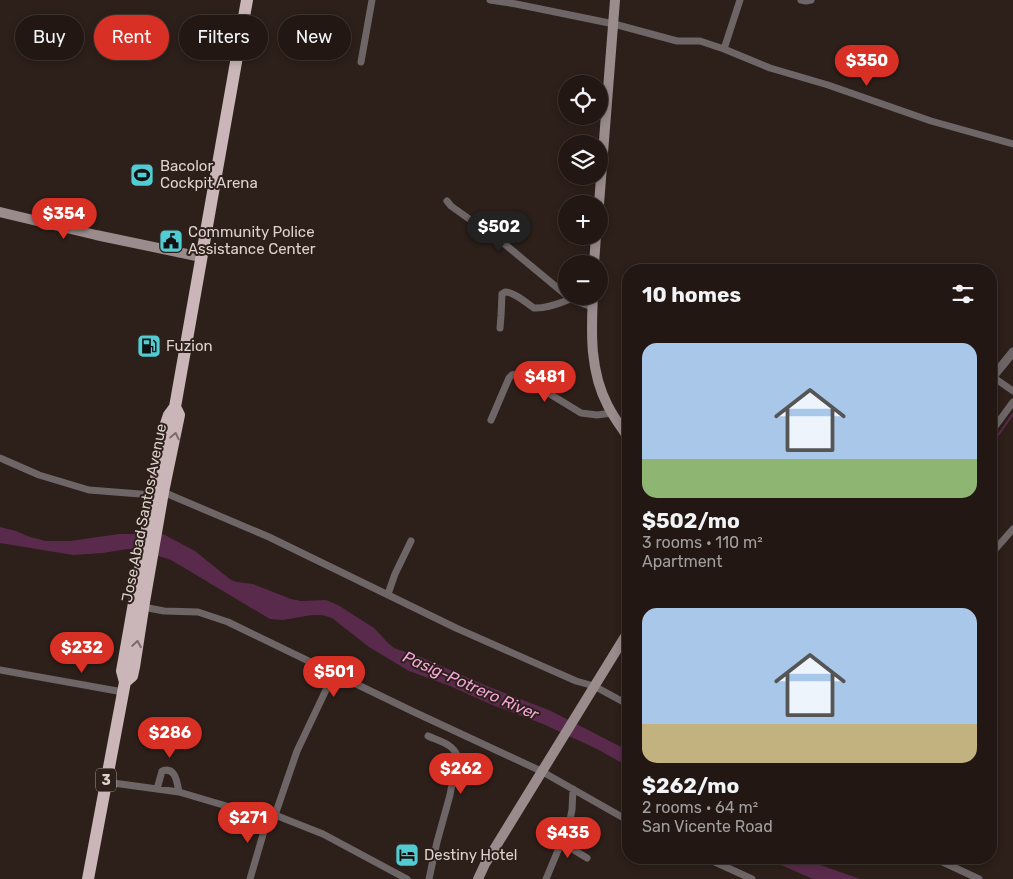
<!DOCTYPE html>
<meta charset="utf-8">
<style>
:root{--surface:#221713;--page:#2e2421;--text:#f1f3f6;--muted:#a29fa0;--line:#3f3633;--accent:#d93025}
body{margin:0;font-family:Rubik,sans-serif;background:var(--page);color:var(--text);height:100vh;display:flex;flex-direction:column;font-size:19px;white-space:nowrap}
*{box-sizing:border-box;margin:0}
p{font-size:16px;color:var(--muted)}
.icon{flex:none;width:28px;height:28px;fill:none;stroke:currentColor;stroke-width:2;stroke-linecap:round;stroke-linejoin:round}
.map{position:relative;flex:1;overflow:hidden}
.drawer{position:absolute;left:622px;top:264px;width:375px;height:600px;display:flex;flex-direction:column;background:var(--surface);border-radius:20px;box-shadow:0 2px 8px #0003,0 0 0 1px var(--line)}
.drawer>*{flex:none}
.top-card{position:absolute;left:15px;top:15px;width:475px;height:45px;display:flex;gap:10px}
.fabs{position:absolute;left:558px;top:75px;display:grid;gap:10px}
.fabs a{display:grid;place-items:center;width:50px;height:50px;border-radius:50%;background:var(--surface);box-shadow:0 2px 8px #0003,0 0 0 1px var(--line);font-size:25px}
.price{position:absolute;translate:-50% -42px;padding:0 11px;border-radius:18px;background:var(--accent);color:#fff;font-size:16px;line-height:32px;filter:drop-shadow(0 1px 2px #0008)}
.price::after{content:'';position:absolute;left:50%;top:30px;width:15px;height:11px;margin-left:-8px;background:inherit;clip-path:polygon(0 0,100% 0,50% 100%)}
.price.current{background:#222;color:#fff}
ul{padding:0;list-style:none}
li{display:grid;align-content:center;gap:10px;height:265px;padding:0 20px}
li span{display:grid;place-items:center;height:155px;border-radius:15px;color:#555}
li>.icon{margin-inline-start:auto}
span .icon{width:90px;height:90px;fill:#fffc;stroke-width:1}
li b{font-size:21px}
h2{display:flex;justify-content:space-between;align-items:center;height:60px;padding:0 20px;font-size:21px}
.pill{padding:0 18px;border-radius:22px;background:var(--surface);box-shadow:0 2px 8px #0003,0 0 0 1px var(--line);font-size:18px;line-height:45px}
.pill.current{background:var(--accent);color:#fff}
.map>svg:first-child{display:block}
</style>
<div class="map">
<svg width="1013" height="879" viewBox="0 0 1013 879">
<rect width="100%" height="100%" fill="#2d1f19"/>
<!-- water -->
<path fill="#5a2a4c" d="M 0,527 L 16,531 L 30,537 L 46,541 L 70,541 L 119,534 L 163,534 L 195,551 L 231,580 L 237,582 L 253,584 L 291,599 L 301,601 L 326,600 L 338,605 L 374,628 L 388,643 L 394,648 L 423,658 L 482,684 L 551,711 L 629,751 L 629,767 L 597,749 L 543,724 L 490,704 L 450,686 L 409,671 L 369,647 L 332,618 L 322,615 L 312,615 L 283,620 L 270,619 L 171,560 L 136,549 L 127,549 L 103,553 L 73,555 L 0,543 Z
M 765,858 L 802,858 L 823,866 L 860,879 L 813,879 Z"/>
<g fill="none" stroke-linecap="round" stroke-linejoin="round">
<!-- stream -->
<path stroke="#5a2a4c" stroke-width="2" d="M 991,445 L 1013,414"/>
<!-- minor -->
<path stroke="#6e6566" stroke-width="7" d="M 490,0 L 516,4 L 614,24 L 677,41 L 700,41 L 724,49 L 770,68 L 828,85 L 931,121 L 1013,144
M 801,0 L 806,1 L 811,0
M 724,49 L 740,0
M 361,62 L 372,0
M 447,201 L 451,206 L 507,246 L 566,295
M 568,296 L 571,299 L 592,307
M 500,328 L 501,316 L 502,294 C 503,294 504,292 505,292 C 512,291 528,304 534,308 C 547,309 559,303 571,299
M 993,377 L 1013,391
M 491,420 L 509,378 L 512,375 L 517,374 L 581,413 L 597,415 L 612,413
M 991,432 L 1013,402
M 0,458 L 39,475 L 89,490 L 153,495
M 163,492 L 269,537 L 456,628 L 576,681 L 594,686 L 629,705
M 991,554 L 1013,529
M 388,594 L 395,574 L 411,541
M 143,607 L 164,611 L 198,612 L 228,622 L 414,712 L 541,771 L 629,821
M 0,670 L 123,692
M 428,736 C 438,741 454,744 457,756 L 450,795 L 437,842 L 429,879
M 106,782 L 179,792 L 240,810 L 275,815 L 323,834 L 407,879
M 157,789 L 162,771 C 176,766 177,783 179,792
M 275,815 L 297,751 L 334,673
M 561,842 L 587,858
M 706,858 L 752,879
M 934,858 L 979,879
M 250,879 L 269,814
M 546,879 L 569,824 L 572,810 L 573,789"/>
<!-- tertiary -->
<path stroke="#6e6566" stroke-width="9" d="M 991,379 L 1013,352"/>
<!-- secondary -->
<path stroke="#9a8b8c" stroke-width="10" d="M 599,204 L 615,0
M 0,212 L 96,235 L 201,257
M 594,264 L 596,236
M 593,296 C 591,334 590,372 608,406 C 614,418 622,428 629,439
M 478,879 L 485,864 L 629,630"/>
<!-- trunk -->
<path stroke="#cab6b8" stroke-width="12" d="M 125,682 L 132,676 L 134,667 L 144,602 L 163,492 L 179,415 L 175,407
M 88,879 L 125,682 L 122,671 L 165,427 L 169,415 L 175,407 C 199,271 222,135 247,0"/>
</g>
<!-- one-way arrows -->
<defs><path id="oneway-chevron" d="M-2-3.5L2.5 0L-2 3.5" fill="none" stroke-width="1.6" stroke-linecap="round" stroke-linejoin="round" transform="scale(1.25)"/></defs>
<g stroke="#7c6a68">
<use href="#oneway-chevron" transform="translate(175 436) rotate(-78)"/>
<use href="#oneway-chevron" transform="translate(137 644) rotate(-81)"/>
</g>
<!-- icons -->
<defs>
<g id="stadium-square" transform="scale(1.25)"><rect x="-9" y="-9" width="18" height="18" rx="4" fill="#51ccd3" stroke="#2d1f19"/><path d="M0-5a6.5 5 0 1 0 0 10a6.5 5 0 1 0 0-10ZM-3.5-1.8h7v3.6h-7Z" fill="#111"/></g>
<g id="civic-square" transform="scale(1.25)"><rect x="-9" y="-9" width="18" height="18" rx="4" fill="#51ccd3" stroke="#2d1f19"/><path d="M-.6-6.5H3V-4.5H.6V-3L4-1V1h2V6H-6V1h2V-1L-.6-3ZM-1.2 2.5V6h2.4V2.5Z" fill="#111"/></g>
<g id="fuel-square" transform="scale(1.25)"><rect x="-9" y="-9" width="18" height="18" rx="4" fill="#51ccd3" stroke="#2d1f19"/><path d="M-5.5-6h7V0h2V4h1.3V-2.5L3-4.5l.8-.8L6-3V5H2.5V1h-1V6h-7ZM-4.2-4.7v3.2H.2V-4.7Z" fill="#111"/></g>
<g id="hotel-square" transform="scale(1.25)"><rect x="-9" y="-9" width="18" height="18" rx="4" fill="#51ccd3" stroke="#2d1f19"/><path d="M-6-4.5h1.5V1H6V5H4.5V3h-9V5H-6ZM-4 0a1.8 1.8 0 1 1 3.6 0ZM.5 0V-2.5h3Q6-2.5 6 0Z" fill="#111"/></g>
</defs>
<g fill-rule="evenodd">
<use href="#stadium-square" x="142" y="175"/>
<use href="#civic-square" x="171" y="241"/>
<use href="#fuel-square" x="149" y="346"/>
<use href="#hotel-square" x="407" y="855"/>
</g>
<g text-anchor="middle" stroke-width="4" stroke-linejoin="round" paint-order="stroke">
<!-- shield labels -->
<rect fill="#2d1f19" stroke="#a89c98" stroke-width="1" x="96" y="768.5" width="20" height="23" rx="4"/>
<g font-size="14" font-weight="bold" fill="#ddd2ce">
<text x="106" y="785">3</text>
</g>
<!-- poi labels -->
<g font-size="15" fill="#ddd2ce" stroke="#2d1f19" text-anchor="start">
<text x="160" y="171">Bacolor<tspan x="160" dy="17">Cockpit Arena</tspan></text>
<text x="188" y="237">Community Police<tspan x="188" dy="17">Assistance Center</tspan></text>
<text x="166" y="351">Fuzion</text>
<text x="424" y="860">Destiny Hotel</text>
</g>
<!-- street labels -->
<g font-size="15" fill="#ddd2ce" stroke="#2d1f19">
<text transform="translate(144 513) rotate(-79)" y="5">Jose Abad Santos Avenue</text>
</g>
<!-- water labels -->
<g font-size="16" font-style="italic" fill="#f5a6db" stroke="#2d1f19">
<text transform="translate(471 685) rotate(24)" y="6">Pasig-Potrero River</text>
</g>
</g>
</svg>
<div class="fabs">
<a><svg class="icon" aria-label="locate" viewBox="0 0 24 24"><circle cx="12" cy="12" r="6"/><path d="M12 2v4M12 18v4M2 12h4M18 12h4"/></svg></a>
<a><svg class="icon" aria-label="layers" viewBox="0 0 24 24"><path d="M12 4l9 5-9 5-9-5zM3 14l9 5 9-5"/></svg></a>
<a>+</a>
<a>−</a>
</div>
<b class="price" style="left:867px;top:87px">$350</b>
<b class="price" style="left:64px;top:240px">$354</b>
<b class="price current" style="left:499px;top:253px">$502</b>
<b class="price" style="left:545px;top:403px">$481</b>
<b class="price" style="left:82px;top:674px">$232</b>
<b class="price" style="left:334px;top:698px">$501</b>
<b class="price" style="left:170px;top:759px">$286</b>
<b class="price" style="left:461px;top:795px">$262</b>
<b class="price" style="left:248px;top:844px">$271</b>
<b class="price" style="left:568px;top:859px">$435</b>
<div class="top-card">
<a class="pill">Buy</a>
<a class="pill current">Rent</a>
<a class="pill">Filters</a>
<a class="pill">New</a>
</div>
<section class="drawer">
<h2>10 homes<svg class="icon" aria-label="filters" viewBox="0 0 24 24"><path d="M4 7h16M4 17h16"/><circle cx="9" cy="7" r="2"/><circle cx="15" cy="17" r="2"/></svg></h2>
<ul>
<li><span style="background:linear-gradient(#a9c7e8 75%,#8fb573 0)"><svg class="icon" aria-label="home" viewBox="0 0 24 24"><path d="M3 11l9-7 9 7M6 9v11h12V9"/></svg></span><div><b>$502/mo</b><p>3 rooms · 110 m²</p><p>Apartment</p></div></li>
<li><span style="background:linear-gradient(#a9c7e8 75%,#c2b280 0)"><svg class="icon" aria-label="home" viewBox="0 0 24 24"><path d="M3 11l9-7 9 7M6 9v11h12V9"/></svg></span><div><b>$262/mo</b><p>2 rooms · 64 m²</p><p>San Vicente Road</p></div></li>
</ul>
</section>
</div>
